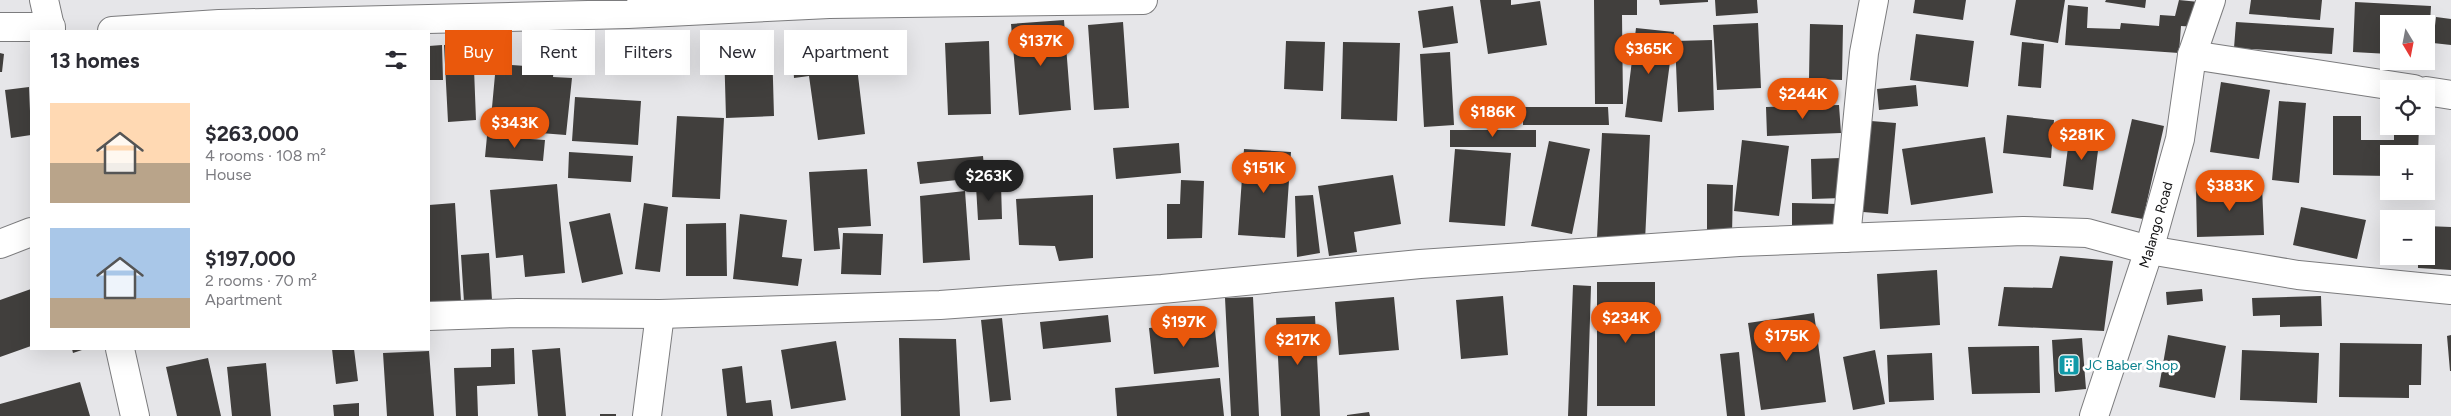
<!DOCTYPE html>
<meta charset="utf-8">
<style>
:root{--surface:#fff;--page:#f7f7f7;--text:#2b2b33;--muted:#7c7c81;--accent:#ea580c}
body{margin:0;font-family:Figtree,sans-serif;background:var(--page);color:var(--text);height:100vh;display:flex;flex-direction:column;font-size:19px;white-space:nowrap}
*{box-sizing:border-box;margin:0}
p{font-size:16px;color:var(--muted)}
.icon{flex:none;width:28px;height:28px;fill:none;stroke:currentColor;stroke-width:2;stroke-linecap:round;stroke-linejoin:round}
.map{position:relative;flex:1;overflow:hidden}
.sheet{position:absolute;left:30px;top:30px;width:400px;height:320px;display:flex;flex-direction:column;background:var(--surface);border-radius:0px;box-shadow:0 5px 20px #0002}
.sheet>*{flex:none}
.banner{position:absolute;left:445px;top:30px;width:475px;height:45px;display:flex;gap:10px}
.needle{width:32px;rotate:170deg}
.controls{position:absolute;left:2380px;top:15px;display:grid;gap:10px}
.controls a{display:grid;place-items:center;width:55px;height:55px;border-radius:0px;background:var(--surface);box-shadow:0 5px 20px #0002;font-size:25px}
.price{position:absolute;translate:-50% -42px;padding:0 11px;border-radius:18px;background:var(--accent);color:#fff;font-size:16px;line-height:32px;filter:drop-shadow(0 1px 2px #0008)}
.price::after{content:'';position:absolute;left:50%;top:30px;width:15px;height:11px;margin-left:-8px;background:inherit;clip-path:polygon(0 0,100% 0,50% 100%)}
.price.current{background:#222;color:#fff}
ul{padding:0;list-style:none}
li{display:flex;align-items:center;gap:15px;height:125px;padding:0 20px}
li span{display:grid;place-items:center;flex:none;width:140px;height:100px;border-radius:0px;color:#555}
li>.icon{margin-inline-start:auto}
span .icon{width:60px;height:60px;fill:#fffc;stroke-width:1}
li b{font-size:21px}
h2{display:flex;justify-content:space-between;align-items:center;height:60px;padding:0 20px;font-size:21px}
.pill{padding:0 18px;border-radius:0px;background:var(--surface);box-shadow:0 5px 20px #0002;font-size:18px;line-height:45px}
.pill.current{background:var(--accent);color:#fff}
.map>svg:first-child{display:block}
</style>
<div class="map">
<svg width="2451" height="416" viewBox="0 0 2451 416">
<rect width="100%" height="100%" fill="#e6e6e9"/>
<!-- building -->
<path fill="#413f3d" d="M 1480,0 L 1511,0 L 1511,5 L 1540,1 L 1547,45 L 1488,54 Z
M 1594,0 L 1637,0 L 1637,15 L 1622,15 L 1623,104 L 1595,104 Z
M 1659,0 L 1708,0 L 1708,2 L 1660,5 Z
M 1715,0 L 1757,0 L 1758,13 L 1716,16 Z
M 1915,0 L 1966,0 L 1963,20 L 1913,13 Z
M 2016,0 L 2065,0 L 2058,43 L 2010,35 Z
M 2106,0 L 2146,0 L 2145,8 L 2105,2 Z
M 2179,0 L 2199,2 L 2197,27 L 2181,26 L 2179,53 L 2065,45 L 2068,5 L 2088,7 L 2087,28 L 2120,29 L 2121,23 L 2159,26 L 2160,15 L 2175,16 Z
M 2251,0 L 2322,0 L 2320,20 L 2249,14 Z
M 2355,2 L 2431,6 L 2428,57 L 2426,57 L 2426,24 L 2389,24 L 2389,54 L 2353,52 Z
M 1453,6 L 1458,43 L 1423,48 L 1418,11 Z
M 2436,17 L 2451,19 L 2451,45 L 2433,43 Z
M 1064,20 L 1071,110 L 1019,115 L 1011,24 Z
M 1123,22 L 1129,108 L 1094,110 L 1088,25 Z
M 2236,22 L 2334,28 L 2332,54 L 2234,48 Z
M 1758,23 L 1761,88 L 1717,90 L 1713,25 Z
M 1810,24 L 1843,25 L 1842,80 L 1809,79 Z
M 1636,28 L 1674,32 L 1662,122 L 1625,117 Z
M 1916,34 L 1974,41 L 1968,87 L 1910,80 Z
M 1712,40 L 1714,110 L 1678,112 L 1675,41 Z
M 989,41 L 991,114 L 948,115 L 945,43 Z
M 1286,41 L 1325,42 L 1323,91 L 1284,89 Z
M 854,42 L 865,134 L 818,140 L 809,76 L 794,78 L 792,47 Z
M 1343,42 L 1400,43 L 1397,121 L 1341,119 Z
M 2022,42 L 2044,44 L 2041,88 L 2018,86 Z
M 473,43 L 476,120 L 448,122 L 444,45 Z
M 442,45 L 443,80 L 429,80 L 429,46 Z
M 772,45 L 774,116 L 726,118 L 724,47 Z
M 1450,52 L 1454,125 L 1424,127 L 1420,54 Z
M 0,53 L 4,54 L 2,72 L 0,72 Z
M 496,64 L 554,68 L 553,77 L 572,78 L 566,135 L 490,129 Z
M 2221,82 L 2270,90 L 2259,159 L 2210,152 Z
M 1916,85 L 1918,106 L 1879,110 L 1877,89 Z
M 29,87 L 31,135 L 11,138 L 5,90 Z
M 575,97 L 641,101 L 638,145 L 572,141 Z
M 2279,101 L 2306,103 L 2299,183 L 2272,180 Z
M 1839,105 L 1841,133 L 1767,136 L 1766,107 Z
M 1523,107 L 1608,107 L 1609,125 L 1523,125 Z
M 2007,115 L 2054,120 L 2051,158 L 2003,153 Z
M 677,116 L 724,118 L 720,199 L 672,197 Z
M 2333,116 L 2361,116 L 2361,140 L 2394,140 L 2394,126 L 2419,126 L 2418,154 L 2389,154 L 2389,176 L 2333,175 Z
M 2132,119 L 2164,126 L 2143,219 L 2111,213 Z
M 1871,121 L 1896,123 L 1888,214 L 1863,212 Z
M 1450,130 L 1536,130 L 1536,147 L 1450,147 Z
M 2070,132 L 2100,135 L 2093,190 L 2063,186 Z
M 1602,133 L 1650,135 L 1645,241 L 1597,238 Z
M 487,136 L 545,140 L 543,161 L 485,157 Z
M 1985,137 L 1993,193 L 1911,205 L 1902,149 Z
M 1742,140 L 1789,146 L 1779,216 L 1734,211 Z
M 1549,141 L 1590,149 L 1572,234 L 1531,226 Z
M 1179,143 L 1181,173 L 1116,179 L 1113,148 Z
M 1244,149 L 1291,152 L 1285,238 L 1238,235 Z
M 1455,149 L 1511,153 L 1505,226 L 1449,222 Z
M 569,152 L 633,156 L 631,182 L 568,178 Z
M 983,156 L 985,177 L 920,184 L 917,162 Z
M 1841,158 L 1842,198 L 1812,199 L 1811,159 Z
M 867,169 L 871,226 L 838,228 L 840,249 L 814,251 L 809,172 Z
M 1393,175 L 1401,224 L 1354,232 L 1357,252 L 1329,256 L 1318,186 Z
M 1181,180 L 1204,181 L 1202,238 L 1167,239 L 1167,204 L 1180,204 Z
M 557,184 L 565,273 L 525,277 L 523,255 L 496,258 L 490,190 Z
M 1001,184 L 1002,219 L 978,220 L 976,186 Z
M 1707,184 L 1733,185 L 1732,235 L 1707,235 Z
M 2262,186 L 2264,235 L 2197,237 L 2196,188 Z
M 965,191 L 970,260 L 923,263 L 920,196 Z
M 1093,195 L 1093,258 L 1059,261 L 1055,246 L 1019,245 L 1016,199 Z
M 1313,195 L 1320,253 L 1297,257 L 1295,196 Z
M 455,203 L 461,301 L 429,304 L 429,205 Z
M 644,203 L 668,207 L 660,272 L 635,269 Z
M 1792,203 L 1840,204 L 1839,229 L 1792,229 Z
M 2301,207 L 2366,220 L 2357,259 L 2293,245 Z
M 610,213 L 623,274 L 582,283 L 569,222 Z
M 740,214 L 787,220 L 782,257 L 802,259 L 798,286 L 733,279 Z
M 726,223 L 727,276 L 686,276 L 686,224 Z
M 2426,226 L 2451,227 L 2451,270 L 2418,268 L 2418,256 L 2426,256 Z
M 843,233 L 883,234 L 881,275 L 841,274 Z
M 489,253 L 492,300 L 464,302 L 461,255 Z
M 2060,256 L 2113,261 L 2104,331 L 1998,326 L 2004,287 L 2052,288 Z
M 1937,270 L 1940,325 L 1880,329 L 1877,274 Z
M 1597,282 L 1655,282 L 1655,406 L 1597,406 Z
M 1573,285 L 1591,286 L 1587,416 L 1568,416 Z
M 31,289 L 31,346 L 0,357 L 0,300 Z
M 2202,289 L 2203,301 L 2167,305 L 2166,292 Z
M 1503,296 L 1508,355 L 1461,359 L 1456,300 Z
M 2321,296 L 2322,326 L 2280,327 L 2280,315 L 2253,316 L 2252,298 Z
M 1253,297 L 1259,416 L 1231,416 L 1225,298 Z
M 1394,297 L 1399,350 L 1339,355 L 1335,302 Z
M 1814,313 L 1826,402 L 1761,410 L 1748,323 Z
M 1108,315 L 1111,342 L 1043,349 L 1040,322 Z
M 1315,316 L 1320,416 L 1281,416 L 1276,318 Z
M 1002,318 L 1011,400 L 990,402 L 981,320 Z
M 1214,321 L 1219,367 L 1154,374 L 1149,328 Z
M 2168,335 L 2226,346 L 2215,398 L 2159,387 Z
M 2451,335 L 2451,371 L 2450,371 L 2447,336 Z
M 899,338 L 956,339 L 960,416 L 901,416 Z
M 2082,338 L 2086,389 L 2055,392 L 2052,340 Z
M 836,341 L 846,400 L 791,409 L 781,350 Z
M 2340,343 L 2422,344 L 2421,385 L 2409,385 L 2409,398 L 2339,397 Z
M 2039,346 L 2040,393 L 1972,394 L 1968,347 Z
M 514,348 L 515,384 L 477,386 L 478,416 L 456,416 L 454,368 L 491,367 L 491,349 Z
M 560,348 L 566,416 L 538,416 L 532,350 Z
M 72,349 L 85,349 L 73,353 Z
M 332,349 L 354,349 L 358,381 L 336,384 Z
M 1875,350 L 1885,404 L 1853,410 L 1843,357 Z
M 2242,350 L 2319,353 L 2317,403 L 2240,400 Z
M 429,351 L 434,416 L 387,416 L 383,353 Z
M 1739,352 L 1745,416 L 1727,416 L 1720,354 Z
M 1932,353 L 1934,400 L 1889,402 L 1887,355 Z
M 208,358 L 221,416 L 177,416 L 166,367 Z
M 266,363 L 271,416 L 232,416 L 227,367 Z
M 742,366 L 746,403 L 771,400 L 773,416 L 727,416 L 722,369 Z
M 1220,378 L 1224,416 L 1117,416 L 1115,388 Z
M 80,382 L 90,416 L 0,416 L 0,404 Z
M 359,403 L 359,416 L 334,416 L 333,405 Z
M 1369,412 L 1370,416 L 1347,416 L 1347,415 Z
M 600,414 L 616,414 L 616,416 L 600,416 Z"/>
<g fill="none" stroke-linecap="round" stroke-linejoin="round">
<!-- minor casing -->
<g stroke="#7c7c7e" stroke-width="30">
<g id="minor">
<path d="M 44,0 L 51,31"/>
<path d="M 0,27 L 51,27"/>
<path d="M 112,31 L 219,24 L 628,14 L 829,4 L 1143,0"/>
<path d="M 2192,55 L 2414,89"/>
<path d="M 2426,91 L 2451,95"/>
<path d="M 1846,238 L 1864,53 L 1874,0"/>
<path d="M 0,244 L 31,232"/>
<path d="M 429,316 L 518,313 L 660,314 L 940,305 L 1162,289 L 1420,264 L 1739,242 L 2023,231 L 2087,233 L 2149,250 L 2298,275 L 2451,290"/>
<path d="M 120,349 L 135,416"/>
<path d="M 647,416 L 660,314"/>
<path id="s1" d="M 2094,416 L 2149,250 L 2180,139 L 2192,55 L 2211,0"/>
</g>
</g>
<!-- minor -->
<use href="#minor" stroke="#fff" stroke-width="28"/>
</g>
<!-- icons -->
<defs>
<g id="building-square" transform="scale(1.125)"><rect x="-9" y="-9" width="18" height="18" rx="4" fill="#0f9aa8" stroke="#fff"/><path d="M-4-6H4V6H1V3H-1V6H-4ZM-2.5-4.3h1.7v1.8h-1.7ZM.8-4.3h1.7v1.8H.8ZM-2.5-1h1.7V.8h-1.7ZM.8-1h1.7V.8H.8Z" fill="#fff"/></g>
</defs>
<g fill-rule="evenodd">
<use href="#building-square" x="2069" y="365"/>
</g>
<g text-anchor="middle" stroke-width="5" stroke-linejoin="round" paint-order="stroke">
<!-- street labels -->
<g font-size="14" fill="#111112" stroke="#fff">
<text dy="5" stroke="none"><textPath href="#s1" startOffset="201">Malango Road</textPath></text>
</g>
<!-- culture labels -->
<g font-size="14" fill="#0d838f" stroke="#fff" text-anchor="start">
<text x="2085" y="370">JC Baber Shop</text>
</g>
</g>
</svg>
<div class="controls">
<a><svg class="needle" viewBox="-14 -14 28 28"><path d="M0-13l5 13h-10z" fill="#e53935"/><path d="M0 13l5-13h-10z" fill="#7c7c81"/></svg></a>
<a><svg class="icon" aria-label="locate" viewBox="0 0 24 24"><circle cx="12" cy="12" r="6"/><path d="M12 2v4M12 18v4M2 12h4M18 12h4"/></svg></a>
<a>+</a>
<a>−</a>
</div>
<b class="price" style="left:1041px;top:67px">$137K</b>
<b class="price" style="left:1649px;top:75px">$365K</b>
<b class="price" style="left:1803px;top:120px">$244K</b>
<b class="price" style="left:1493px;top:138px">$186K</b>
<b class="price" style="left:515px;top:149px">$343K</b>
<b class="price" style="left:2082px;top:161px">$281K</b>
<b class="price" style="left:1264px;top:194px">$151K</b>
<b class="price current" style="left:989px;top:202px">$263K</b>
<b class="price" style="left:2230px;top:212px">$383K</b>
<b class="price" style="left:1626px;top:344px">$234K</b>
<b class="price" style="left:1184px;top:348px">$197K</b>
<b class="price" style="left:1787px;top:362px">$175K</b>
<b class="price" style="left:1298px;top:366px">$217K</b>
<div class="banner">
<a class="pill current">Buy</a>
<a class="pill">Rent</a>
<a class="pill">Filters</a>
<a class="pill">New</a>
<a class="pill">Apartment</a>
</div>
<section class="sheet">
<h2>13 homes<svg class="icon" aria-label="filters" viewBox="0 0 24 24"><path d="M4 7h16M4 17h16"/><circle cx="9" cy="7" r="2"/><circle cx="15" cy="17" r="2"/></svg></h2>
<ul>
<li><span style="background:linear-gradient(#ffd9b3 60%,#b9a48a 0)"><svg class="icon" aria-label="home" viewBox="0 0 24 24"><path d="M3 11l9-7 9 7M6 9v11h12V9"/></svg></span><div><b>$263,000</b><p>4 rooms · 108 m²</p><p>House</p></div></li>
<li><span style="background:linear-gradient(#a9c7e8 70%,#b9a48a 0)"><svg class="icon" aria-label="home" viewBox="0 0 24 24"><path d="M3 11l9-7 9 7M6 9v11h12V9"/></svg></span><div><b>$197,000</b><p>2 rooms · 70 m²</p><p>Apartment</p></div></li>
</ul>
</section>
</div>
